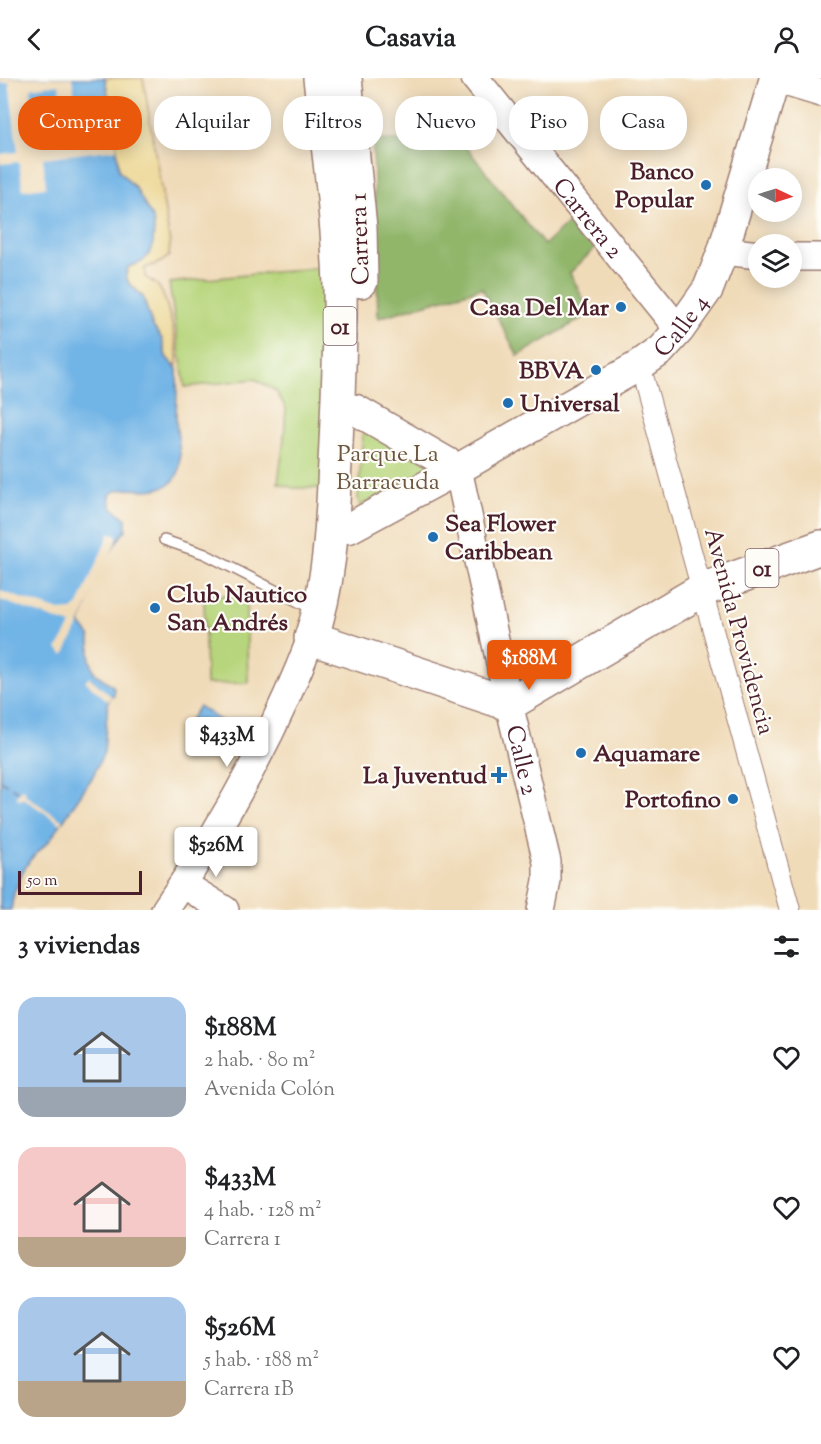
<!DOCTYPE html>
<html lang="es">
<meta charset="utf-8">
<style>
:root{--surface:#fff;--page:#f2f2f2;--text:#202124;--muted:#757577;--accent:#ea580c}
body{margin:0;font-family:"Sorts Mill Goudy",serif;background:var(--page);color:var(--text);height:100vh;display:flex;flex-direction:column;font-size:22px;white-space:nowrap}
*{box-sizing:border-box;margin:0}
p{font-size:20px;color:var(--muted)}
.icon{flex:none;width:33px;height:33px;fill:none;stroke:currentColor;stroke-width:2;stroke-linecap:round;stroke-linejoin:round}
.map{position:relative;height:832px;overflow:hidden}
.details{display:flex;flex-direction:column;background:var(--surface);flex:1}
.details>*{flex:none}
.guide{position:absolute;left:18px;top:18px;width:786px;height:54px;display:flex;gap:12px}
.needle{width:39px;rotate:94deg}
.fabs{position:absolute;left:748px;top:90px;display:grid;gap:12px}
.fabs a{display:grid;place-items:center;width:54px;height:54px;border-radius:50%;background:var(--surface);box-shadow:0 3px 15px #0003;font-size:30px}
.scale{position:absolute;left:18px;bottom:15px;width:124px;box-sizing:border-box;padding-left:6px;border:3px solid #4a1f2b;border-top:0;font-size:16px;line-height:21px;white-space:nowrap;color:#4a1f2b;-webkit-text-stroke:4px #fdfcf7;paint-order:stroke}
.price{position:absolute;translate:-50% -51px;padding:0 14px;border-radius:6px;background:#fff;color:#222;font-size:20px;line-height:39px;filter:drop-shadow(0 2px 3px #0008)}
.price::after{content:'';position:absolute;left:50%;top:36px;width:18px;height:14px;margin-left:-9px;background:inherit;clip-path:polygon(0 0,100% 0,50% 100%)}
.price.current{background:var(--accent);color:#fff}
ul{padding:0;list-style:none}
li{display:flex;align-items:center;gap:18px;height:150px;padding:0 18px}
li span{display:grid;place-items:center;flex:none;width:168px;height:120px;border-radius:18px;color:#555}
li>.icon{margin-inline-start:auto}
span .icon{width:72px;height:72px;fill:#fffc;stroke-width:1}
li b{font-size:26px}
h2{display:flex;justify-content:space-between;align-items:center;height:72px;padding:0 18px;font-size:26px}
.chip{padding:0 21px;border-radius:24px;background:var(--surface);box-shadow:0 3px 15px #0003;font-size:21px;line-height:54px}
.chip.current{background:var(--accent);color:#fff}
header{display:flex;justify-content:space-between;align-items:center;height:78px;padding:0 18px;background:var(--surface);font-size:27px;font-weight:700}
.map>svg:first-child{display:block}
</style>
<header><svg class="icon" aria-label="back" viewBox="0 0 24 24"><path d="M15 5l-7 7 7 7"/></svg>Casavia<svg class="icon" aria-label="person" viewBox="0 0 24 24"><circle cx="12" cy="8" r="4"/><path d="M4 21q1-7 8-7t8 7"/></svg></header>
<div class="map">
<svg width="821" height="832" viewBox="0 0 821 832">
<rect width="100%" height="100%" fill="#fdfcf7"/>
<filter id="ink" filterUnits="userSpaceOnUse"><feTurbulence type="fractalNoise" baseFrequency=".0167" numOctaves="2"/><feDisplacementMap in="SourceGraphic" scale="12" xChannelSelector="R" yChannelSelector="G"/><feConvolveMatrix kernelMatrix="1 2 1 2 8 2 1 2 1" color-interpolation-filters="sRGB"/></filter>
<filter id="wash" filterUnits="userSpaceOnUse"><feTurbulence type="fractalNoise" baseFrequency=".008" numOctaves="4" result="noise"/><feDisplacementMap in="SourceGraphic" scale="24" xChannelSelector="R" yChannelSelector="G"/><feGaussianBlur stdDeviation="1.35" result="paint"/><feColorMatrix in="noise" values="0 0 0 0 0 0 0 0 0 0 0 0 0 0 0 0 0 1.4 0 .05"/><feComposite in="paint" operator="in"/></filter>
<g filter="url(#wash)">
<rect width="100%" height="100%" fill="#f0dbb9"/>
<!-- green -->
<path fill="#b7d57b" stroke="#807a53" stroke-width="1.5" d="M 332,188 L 326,410 L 293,410 L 278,405 L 284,361 L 286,330 L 276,313 L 255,301 L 185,309 L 169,205 Z
M 366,351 L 436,389 L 360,428 L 358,421 L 363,354 Z
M 246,517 L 248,605 L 206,606 L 204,518 Z"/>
<!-- forest -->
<path fill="#91b66b" stroke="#6e6a4b" stroke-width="1.5" d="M 458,59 L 544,167 L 574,140 L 596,169 L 570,195 L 587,229 L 584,239 L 518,278 L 482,210 L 378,240 L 373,63 Z"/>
<!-- sand -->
<path fill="#eeda9e" stroke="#9c7c64" stroke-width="1.5" d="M 105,0 L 143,0 L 170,165 L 169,178 L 161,184 L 145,190 L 145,199 C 149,202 154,204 157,207 C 167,217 181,277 176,289 L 166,279 L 162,261 L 152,247 L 143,219 L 128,204 L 126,197 L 128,189 L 135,186 L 153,165 L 154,147 L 136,111 L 119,93 L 115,55 Z"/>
<!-- water -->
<path fill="#71b4e6" stroke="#5e6a88" stroke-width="1.5" d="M 0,0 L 105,0 L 115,55 L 119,93 L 136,111 L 153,141 L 154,147 L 153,165 L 149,176 L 142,184 L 128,189 L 126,197 L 128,204 L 143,219 L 152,247 L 162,261 L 166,279 L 177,291 C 178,308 176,325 176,342 C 178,374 194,411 145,412 C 134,412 118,408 110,417 L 111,428 L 126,441 L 126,452 C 104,477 93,514 80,545 L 90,558 L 90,582 L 95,595 L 113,608 L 114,612 L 114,616 L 108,623 L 104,674 L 92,700 L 50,762 L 30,782 L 23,793 L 14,815 L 11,832 L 0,832 Z
M 199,628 L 231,650 L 219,666 L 188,645 Z"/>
<!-- pier -->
<path fill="#f0dbb9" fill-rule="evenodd" d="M 0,0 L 72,0 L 82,68 L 116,63 L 117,71 L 43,80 L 46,109 L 23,112 L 19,84 L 0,86 L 0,76 L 18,74 L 9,4 L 0,6 ZM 59,6 L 66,63 L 37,66 L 31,10 Z
M 110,454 L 118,459 L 80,545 L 64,577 L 57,571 L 71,547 L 0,522 L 0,513 L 59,533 L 72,532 L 78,527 Z
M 89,599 L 112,619 L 108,623 L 85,603 Z
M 22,711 L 26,714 L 25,717 L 63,743 L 61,746 L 23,720 L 21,722 L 16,719 Z"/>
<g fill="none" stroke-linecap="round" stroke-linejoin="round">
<!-- ferry -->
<path stroke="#58536c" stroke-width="1.5" stroke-dasharray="8 6" stroke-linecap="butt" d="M 0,702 L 19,714"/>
</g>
</g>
<g filter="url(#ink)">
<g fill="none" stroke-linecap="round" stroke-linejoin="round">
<!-- lane casing -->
<g stroke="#9d7d72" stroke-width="12">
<path id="lane" d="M 164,462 L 205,476 L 312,531"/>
</g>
<!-- street casing -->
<g stroke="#9d7d72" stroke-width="22">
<path id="street" d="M 640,287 L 790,832"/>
</g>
<!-- secondary casing -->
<g stroke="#9d7d72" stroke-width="30">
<g id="secondary">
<path id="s1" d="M 475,0 L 679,252"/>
<path d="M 775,1 L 821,15"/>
<path d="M 723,173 L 759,177"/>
<path d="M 792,179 L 821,179"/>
<path id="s2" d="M 458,391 L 509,626 L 547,784 L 547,803 L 541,832"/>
<path d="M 183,806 L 225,832"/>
<path d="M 165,832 C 224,746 274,658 311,560"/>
</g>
</g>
<!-- primary casing -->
<g stroke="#9d7d72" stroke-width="33">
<g id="primary">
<path d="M 338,330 L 356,332 L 458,391"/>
<path id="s3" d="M 332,449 L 349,450 L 458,391 L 640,287 L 661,272 L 679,252 L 708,211 L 723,173 L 775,0"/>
</g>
</g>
<!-- highway casing -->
<g stroke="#9d7d72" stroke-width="36">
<path id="highway" d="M 320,0 C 328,69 338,138 340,208 C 341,267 338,326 335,385 C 332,445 331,503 311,560 L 509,626 L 702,512 L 821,469
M 345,0 L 360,150 L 361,203"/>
</g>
<!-- lane -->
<use href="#lane" stroke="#fff" stroke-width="9"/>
<!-- street -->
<use href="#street" stroke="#fff" stroke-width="20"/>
<!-- secondary -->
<use href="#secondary" stroke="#fff" stroke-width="27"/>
<!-- primary -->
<use href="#primary" stroke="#fff" stroke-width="30"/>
<!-- highway -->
<use href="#highway" stroke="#fff" stroke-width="33"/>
</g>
</g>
<!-- markers -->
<g fill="#1f6fb2" stroke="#fdfcf7" stroke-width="2">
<circle cx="706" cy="107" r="6"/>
<circle cx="621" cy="229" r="6"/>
<circle cx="596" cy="292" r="6"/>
<circle cx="508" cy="325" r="6"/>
<circle cx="433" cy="459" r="6"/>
<circle cx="155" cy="530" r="6"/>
<circle cx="581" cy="675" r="6"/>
<path d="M496 688h6v6h6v6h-6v6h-6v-6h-6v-6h6z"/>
<circle cx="733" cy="721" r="6"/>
</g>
<g text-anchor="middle" stroke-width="4.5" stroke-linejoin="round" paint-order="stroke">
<!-- shield labels -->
<g fill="#fdfcf7" stroke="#806168" stroke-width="1.5">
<rect x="323.5" y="229" width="33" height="38" rx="4.5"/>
<rect x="745.5" y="471" width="33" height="38" rx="4.5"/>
</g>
<g font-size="22" font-weight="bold" fill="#4a1f2b">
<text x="340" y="256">01</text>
<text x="762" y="498">01</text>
</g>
<!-- poi labels -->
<g font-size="24" font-weight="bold" fill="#4a1f2b" stroke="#fdfcf7" text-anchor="end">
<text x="694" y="101">Banco<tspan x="694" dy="28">Popular</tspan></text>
<text x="609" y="237">Casa Del Mar</text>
<text x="584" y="300">BBVA</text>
<text x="520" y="333" text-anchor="start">Universal</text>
<text x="445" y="453" text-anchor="start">Sea Flower<tspan x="445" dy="28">Caribbean</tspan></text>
<text x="167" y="524" text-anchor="start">Club Nautico<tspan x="167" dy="28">San Andrés</tspan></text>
<text x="593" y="683" text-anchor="start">Aquamare</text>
<text x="487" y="705">La Juventud</text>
<text x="721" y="729">Portofino</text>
</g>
<!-- street labels -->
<g font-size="24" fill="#4a1f2b" stroke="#fdfcf7">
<text dy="8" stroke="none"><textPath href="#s1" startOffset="180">Carrera 2</textPath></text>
<text transform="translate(359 161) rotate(-92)" y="8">Carrera 1</text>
<text dy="8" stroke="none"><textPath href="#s3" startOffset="408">Calle 4</textPath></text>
<text transform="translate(740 553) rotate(75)" y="8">Avenida Providencia</text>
<text dy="8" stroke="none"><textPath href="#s2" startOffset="298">Calle 2</textPath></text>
</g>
<!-- park labels -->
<g font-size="24" fill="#6b5643" stroke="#fdfcf7">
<text x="388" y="383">Parque La<tspan x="388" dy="28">Barracuda</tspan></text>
</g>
</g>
</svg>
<div class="fabs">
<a><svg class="needle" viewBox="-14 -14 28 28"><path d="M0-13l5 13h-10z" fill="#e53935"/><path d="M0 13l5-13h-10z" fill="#757577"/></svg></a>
<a><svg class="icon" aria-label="layers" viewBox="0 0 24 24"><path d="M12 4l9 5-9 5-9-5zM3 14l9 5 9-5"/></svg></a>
</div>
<div class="scale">50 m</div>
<b class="price current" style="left:529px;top:613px">$188M</b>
<b class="price" style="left:227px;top:690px">$433M</b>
<b class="price" style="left:216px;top:800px">$526M</b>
<div class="guide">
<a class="chip current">Comprar</a>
<a class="chip">Alquilar</a>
<a class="chip">Filtros</a>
<a class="chip">Nuevo</a>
<a class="chip">Piso</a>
<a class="chip">Casa</a>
</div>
</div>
<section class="details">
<h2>3 viviendas<svg class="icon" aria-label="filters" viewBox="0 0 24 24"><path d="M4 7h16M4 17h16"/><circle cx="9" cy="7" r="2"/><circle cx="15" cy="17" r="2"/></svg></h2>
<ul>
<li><span style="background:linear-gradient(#a9c7e8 75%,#9aa5b1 0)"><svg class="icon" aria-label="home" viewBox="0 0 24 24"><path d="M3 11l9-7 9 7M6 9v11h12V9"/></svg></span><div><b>$188M</b><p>2 hab. · 80 m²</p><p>Avenida Colón</p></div><svg class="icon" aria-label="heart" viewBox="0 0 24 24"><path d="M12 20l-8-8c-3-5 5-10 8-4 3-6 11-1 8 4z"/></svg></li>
<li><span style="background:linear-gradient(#f6c9c9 75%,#b9a48a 0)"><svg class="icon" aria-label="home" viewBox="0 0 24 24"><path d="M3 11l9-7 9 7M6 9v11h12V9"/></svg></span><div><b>$433M</b><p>4 hab. · 128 m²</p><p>Carrera 1</p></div><svg class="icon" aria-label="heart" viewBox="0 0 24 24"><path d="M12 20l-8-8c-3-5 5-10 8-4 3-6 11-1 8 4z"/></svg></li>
<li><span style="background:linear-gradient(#a9c7e8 70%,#b9a48a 0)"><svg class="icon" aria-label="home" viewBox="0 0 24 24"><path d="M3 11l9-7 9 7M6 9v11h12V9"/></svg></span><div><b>$526M</b><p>5 hab. · 188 m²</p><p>Carrera 1B</p></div><svg class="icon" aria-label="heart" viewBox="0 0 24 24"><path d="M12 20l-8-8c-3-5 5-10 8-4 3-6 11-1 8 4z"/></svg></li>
</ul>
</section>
